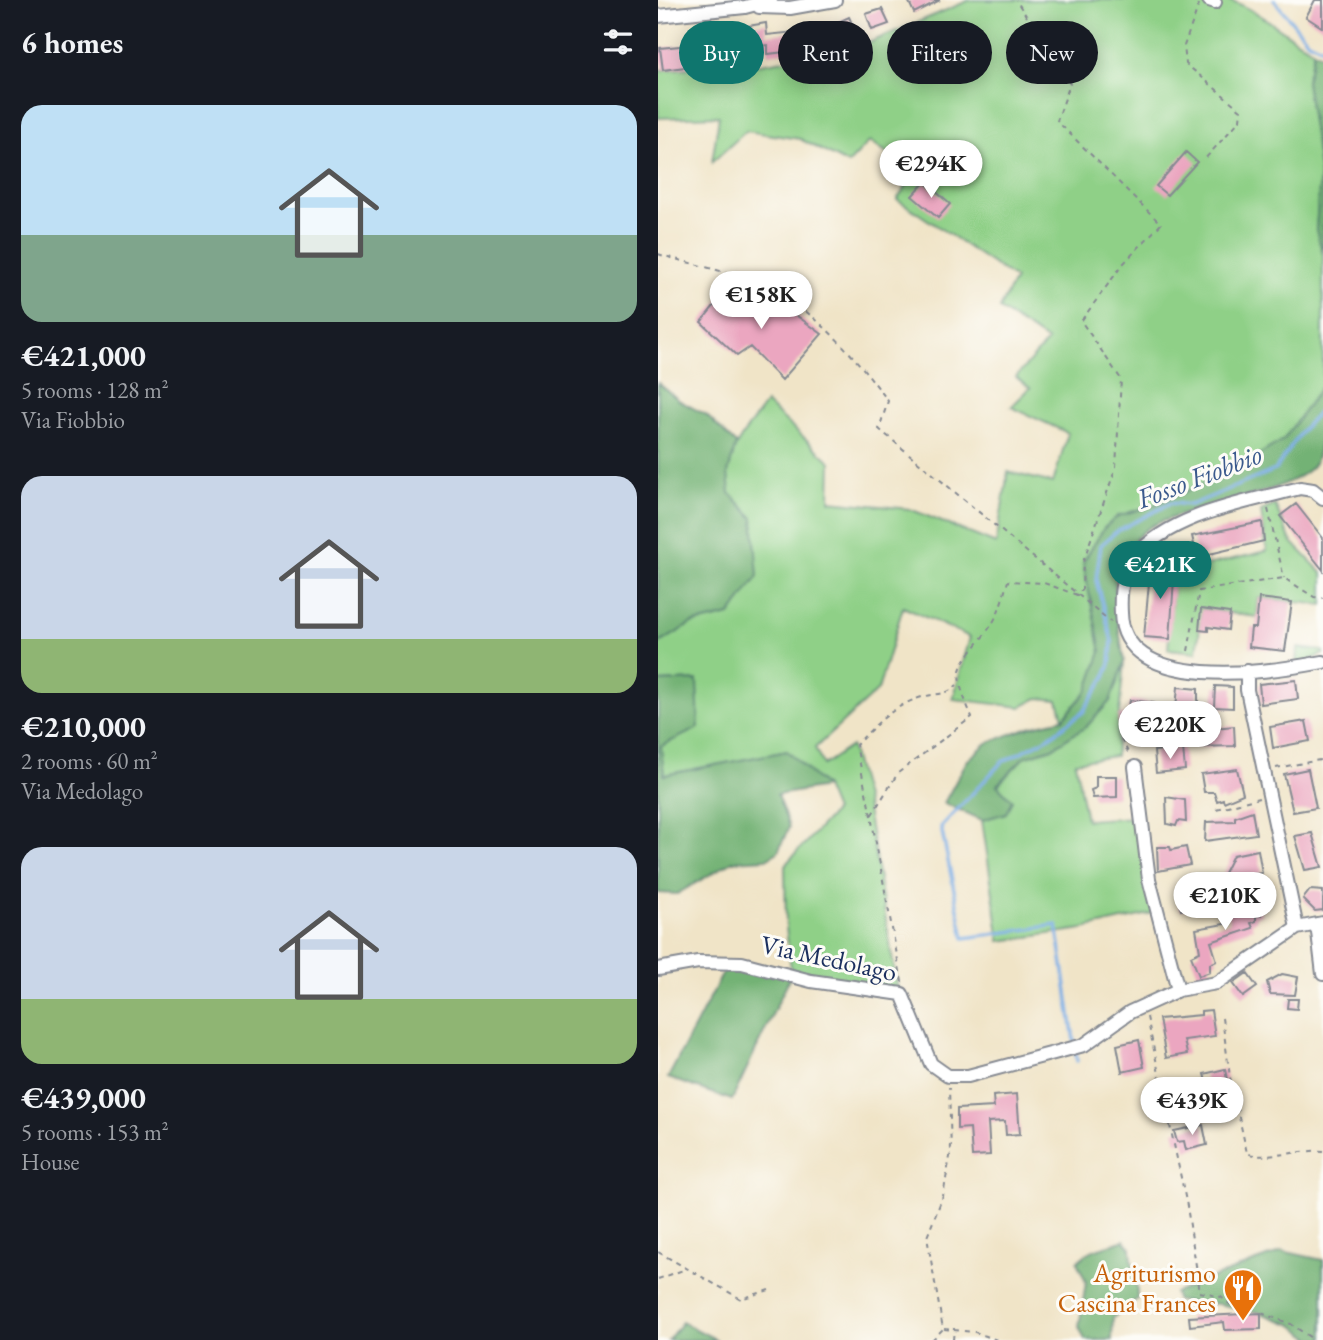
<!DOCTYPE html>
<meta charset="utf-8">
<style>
:root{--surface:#171b24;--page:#20242c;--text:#f1f3f6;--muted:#9ea1a6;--accent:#0f766e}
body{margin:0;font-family:"EB Garamond",serif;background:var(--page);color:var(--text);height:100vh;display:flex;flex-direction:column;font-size:26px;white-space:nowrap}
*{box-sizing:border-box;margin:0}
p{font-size:23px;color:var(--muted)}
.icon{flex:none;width:38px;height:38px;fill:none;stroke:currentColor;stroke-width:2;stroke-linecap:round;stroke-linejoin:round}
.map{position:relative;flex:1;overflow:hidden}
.sheet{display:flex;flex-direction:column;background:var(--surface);width:658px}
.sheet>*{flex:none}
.banner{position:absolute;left:21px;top:21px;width:539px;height:63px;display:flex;gap:14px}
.price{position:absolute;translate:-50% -60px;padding:0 16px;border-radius:24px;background:#fff;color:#222;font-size:23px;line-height:46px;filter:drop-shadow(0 2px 4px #0008)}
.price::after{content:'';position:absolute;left:50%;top:42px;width:21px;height:16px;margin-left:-10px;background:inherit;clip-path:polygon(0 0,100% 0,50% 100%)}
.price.active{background:var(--accent);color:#fff}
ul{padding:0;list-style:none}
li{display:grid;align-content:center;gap:14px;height:371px;padding:0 21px}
li span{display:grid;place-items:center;height:217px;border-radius:21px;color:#555}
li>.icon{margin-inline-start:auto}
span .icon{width:126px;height:126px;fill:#fffc;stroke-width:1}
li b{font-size:30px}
h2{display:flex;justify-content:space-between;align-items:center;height:84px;padding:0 21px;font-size:30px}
.chip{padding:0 24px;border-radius:32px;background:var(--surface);box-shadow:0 4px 18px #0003;font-size:24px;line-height:63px}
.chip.active{background:var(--accent);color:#fff}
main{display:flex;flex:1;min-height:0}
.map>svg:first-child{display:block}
</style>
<main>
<section class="sheet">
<h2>6 homes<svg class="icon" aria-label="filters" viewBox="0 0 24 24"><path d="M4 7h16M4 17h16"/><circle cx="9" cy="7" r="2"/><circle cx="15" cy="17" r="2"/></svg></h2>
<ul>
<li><span style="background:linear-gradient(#bfe0f5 60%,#7fa58c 0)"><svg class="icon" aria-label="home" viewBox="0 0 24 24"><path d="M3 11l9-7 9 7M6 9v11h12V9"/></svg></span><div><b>€421,000</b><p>5 rooms · 128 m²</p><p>Via Fiobbio</p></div></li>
<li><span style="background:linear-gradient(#c9d6e8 75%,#8fb573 0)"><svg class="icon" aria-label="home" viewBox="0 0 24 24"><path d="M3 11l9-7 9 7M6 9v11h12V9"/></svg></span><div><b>€210,000</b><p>2 rooms · 60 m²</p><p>Via Medolago</p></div></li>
<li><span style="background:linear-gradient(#c9d6e8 70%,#8fb573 0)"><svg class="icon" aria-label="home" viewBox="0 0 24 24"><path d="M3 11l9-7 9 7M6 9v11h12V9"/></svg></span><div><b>€439,000</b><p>5 rooms · 153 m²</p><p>House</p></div></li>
</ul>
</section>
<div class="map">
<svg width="665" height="1340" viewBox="0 0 665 1340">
<rect width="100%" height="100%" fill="#fdfcf7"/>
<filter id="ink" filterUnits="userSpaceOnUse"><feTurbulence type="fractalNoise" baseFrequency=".0143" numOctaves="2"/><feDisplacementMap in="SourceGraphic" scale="14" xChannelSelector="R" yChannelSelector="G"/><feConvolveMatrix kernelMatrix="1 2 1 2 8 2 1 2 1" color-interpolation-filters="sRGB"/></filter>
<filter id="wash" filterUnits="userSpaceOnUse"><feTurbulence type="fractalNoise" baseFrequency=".00686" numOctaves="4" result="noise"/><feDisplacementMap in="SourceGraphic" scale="28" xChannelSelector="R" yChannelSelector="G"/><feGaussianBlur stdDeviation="1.57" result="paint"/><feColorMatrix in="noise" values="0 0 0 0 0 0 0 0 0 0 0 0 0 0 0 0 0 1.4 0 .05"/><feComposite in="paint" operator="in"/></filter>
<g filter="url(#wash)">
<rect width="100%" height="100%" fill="#f0e4c7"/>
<!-- green -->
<path fill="#8fd087" stroke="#558072" stroke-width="2" d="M 312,0 L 571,0 C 603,11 626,34 656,51 L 648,81 L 662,175 L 658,230 L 665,254 L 665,384 L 625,440 L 574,471 L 496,505 L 460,516 L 425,562 L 443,652 L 430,690 L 405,719 L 400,700 L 380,698 L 363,707 L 295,699 L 312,637 L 245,607 L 220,690 L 157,748 L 165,765 L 193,746 L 207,798 L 240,990 L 133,970 L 128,927 L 127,865 L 177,811 L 167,787 L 129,751 L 6,775 L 2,746 L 38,680 L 0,682 L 0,644 L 33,624 L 72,615 L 95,518 C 88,511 75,502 72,493 C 58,461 92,426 108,403 L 173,462 L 172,501 L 252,509 L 338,544 L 350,472 L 395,483 L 410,433 L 353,407 L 372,388 L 358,377 L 390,341 L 341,309 L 357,279 L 239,199 L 258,173 L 212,141 L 190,164 L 142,139 L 88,131 L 54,162 L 61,116 L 0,118 L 0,70 L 103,64 L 201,47 Z
M 617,505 L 633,541 L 665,574 L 665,605 L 601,598 L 599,617 L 544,609 L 539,652 L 510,649 L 517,564 L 529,570 L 609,551 L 603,511 Z
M 640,648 L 665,651 L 665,654 L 639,667 Z
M 466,662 L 457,756 L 417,762 L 428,820 L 477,817 L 495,913 L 425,929 L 342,941 L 324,820 L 348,813 L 339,786 L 366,757 L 394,748 L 429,726 L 452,701 Z"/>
<!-- forest -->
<path fill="#73b274" stroke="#477069" stroke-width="2" d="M 656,51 L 665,56 L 665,254 L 658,230 L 662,175 L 648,81 Z
M 0,383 L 22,401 L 48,415 L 78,444 L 70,473 L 72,493 L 95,518 L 100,576 L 72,615 L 33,624 L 0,644 Z
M 665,384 C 665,408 665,442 657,463 C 639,492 536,507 502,522 C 483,529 470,547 458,562 L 457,603 L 466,662 L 452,701 L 429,726 L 394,748 L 366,757 L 339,785 L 354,800 L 348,813 L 324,820 L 286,803 L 309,761 L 329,743 L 371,727 L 405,719 L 430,690 L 443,652 L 425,562 L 446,528 L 460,516 L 496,505 L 574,471 L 625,440 Z
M 39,680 L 41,728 L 3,746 L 6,775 L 129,751 L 167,787 L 119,795 L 131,827 L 120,852 L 108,859 L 75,861 L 19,894 L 0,893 L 0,682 Z
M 84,963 L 133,975 L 74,1100 L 10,1078 L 67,969 Z
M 466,1240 L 473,1248 C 473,1266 480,1281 479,1299 L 455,1318 L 454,1340 L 427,1340 L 421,1327 L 428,1282 L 419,1262 C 436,1245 445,1249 466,1240 Z
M 624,1251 L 665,1260 L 665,1340 L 656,1340 L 633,1324 L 603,1313 L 561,1304 L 519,1301 L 516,1293 Z
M 24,1322 L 59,1340 L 10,1340 Z"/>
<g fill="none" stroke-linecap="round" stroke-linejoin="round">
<!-- stream -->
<path stroke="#76aae3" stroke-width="3.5" d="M 616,0 L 650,41 L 665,48
M 419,1061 L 399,925 L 306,938 L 283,827 L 344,762 L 390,738 L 425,712 L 447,677 L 452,664 L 454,641 L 438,580 L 443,545 L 459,531 L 513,503 L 533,505 L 617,470 L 644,430 L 665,407"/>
</g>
<g id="blocks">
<!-- building -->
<path fill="#eba6c0" d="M 250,0 L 282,0 L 256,13 Z
M 657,0 L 665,0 L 665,28 L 648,17 Z
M 224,9 L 231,24 L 214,30 L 208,14 Z
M 191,17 L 199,35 L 179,39 L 176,24 Z
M 108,23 L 109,35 L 157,30 L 159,48 L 110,54 L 110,45 L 82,48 L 84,27 Z
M 62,42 L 63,62 L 5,70 L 2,48 Z
M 528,152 L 539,162 L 509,195 L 498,186 Z
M 267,182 L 292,204 L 280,218 L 254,196 Z
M 73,285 L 112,314 L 121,303 L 164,334 L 124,380 L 92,347 L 79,356 L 43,322 Z
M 638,504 L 665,538 L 665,570 L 622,516 Z
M 604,522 L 606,541 L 539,557 L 534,536 Z
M 493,561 L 517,564 L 512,639 L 486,637 Z
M 601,598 L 634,602 L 627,651 L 591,647 L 593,628 L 598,628 Z
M 543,609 L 572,613 L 570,630 L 550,627 L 550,631 L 541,630 Z
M 638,680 L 640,699 L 603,704 L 601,684 Z
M 557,686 L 575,687 L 575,708 L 556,707 Z
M 520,687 L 540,689 L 540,707 L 518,708 Z
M 472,700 L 496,703 L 492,729 L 460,726 L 460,715 L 469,716 Z
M 648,721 L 652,741 L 615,748 L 612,727 Z
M 576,726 L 577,746 L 538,747 L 539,730 L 558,733 L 556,728 Z
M 525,748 L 527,770 L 498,773 L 496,751 Z
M 579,769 L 585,794 L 566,802 L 565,799 L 559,801 L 556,792 L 546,792 L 543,774 Z
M 650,769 L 658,808 L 635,812 L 626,774 Z
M 438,776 L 459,776 L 459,797 L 435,798 L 433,790 L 438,788 Z
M 508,797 L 527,800 L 528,822 L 520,821 L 518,826 L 509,824 Z
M 594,811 L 598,834 L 547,841 L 548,822 L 577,821 L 577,817 Z
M 654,833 L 664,867 L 647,870 L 637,836 Z
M 499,847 L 512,847 L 513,850 L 528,847 L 532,865 L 500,871 Z
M 600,850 L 604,873 L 582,877 L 580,884 L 563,879 L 575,855 Z
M 536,887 L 540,906 L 523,910 L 518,891 Z
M 652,890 L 665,891 L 665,910 L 657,911 L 645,899 Z
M 600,896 L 603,915 L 598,916 L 598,921 L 593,923 L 595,928 L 553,942 L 559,961 L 552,964 L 552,972 L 541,976 L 533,956 L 542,952 L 538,929 L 572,923 L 569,914 L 576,909 L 574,902 Z
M 589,973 L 599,987 L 585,997 L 575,983 Z
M 624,974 L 640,977 L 637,995 L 612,994 L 609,982 Z
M 630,999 L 640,999 L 639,1009 L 629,1008 Z
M 553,1010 L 557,1036 L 526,1040 L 529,1054 L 508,1058 L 501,1019 L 543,1015 L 543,1011 Z
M 481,1040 L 486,1067 L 464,1072 L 459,1045 Z
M 567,1069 L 569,1080 L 549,1085 L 546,1074 Z
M 359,1094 L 362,1134 L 348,1135 L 347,1121 L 330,1122 L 332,1155 L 314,1156 L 312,1128 L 299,1129 L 299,1109 L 336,1107 L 335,1096 Z
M 545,1125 L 549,1145 L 528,1150 L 526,1141 L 519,1142 L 516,1131 Z
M 603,1313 L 603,1329 L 567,1330 L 566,1322 L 532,1326 L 531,1317 Z"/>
</g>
</g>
<g filter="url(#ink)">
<use href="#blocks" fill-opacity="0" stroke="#868a92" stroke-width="2"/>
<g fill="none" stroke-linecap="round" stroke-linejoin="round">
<!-- minor casing -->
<g stroke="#868a92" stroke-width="16">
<path id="minor" d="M 551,0 L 557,2
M 101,7 L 132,8 L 177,0
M 0,16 L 87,7 L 113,0
M 665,498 L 655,490 L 642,488 C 587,503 517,512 476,557 C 464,571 462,595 463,613 C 465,695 612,672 665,662
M 589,671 L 589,690 L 639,928
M 477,767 L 491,879 L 520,990
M 659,924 L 665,974
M 0,969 L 40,962 L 84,963 L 153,981 L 244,994 L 273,1064 L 290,1076 L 310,1076 L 426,1045 L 472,1012 L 520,990 L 559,983 L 639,928 L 665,923"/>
</g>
<!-- path -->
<path stroke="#868a92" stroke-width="2" stroke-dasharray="5 5" stroke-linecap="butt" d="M 541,4 L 526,46 L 528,64 L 583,110 L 582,120 L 545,161
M 0,254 C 39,266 82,273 118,292 C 163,316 201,361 230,401 L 221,429 L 453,622
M 610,509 L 626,578
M 530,651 L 541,591 L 626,578 L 656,597 L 665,598
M 463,739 L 472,756
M 618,768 L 662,760
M 558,809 L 601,798
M 213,816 L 198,745 C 218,724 236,705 264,697 C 279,693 288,696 299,685
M 244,982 L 213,816 L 240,773 L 314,717 C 291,663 301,671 332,627 C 341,615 345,596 350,581 L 386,583 L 419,595 L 424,589 L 425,562 L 458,467 L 463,379 L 423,321 L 465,264 L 503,224 L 399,121 L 412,84 L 358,0
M 489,1017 L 529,1206 L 542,1292 L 563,1297 L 575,1307
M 564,1018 L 572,1077 L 589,1153 C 607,1161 643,1149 665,1151
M 0,1252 L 83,1299 L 111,1290
M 0,1279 L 28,1269
M 603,1313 L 633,1324 L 656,1340
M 286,1329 L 317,1332 L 339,1340
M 274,1340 L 285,1329 L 269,1237 L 285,1196 L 293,1151 L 291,1088
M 295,1340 L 296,1328"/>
<!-- minor -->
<use href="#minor" stroke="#fff" stroke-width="12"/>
</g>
</g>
<!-- icons -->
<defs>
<g id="restaurant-pin" transform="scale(2.0125)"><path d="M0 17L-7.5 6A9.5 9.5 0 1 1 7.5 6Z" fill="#e8710a" stroke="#fdfcf7"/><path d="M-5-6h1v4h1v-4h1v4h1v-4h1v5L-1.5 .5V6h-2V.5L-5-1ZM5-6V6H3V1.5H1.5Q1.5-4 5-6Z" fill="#fff"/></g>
</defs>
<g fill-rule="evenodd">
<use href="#restaurant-pin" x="585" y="1288"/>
</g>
<g text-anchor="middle" stroke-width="6" stroke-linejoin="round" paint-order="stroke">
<!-- street labels -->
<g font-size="26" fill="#1b2f5e" stroke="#fdfcf7">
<text transform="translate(171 958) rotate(12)" y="9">Via Medolago</text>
</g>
<!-- food labels -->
<g font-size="26" fill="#c56008" stroke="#fdfcf7" text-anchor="end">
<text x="558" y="1282">Agriturismo<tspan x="558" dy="30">Cascina Frances</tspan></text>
</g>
<!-- water labels -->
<g font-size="28" font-style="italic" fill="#3b5a8d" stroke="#fdfcf7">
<text transform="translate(541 476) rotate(-21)" y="10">Fosso Fiobbio</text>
</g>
</g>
</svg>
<b class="price" style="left:273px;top:200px">€294K</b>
<b class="price" style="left:103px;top:331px">€158K</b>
<b class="price active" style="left:502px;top:601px">€421K</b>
<b class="price" style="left:512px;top:761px">€220K</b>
<b class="price" style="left:567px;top:932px">€210K</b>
<b class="price" style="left:534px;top:1137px">€439K</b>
<div class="banner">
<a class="chip active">Buy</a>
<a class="chip">Rent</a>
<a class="chip">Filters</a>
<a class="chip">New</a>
</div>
</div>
</main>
